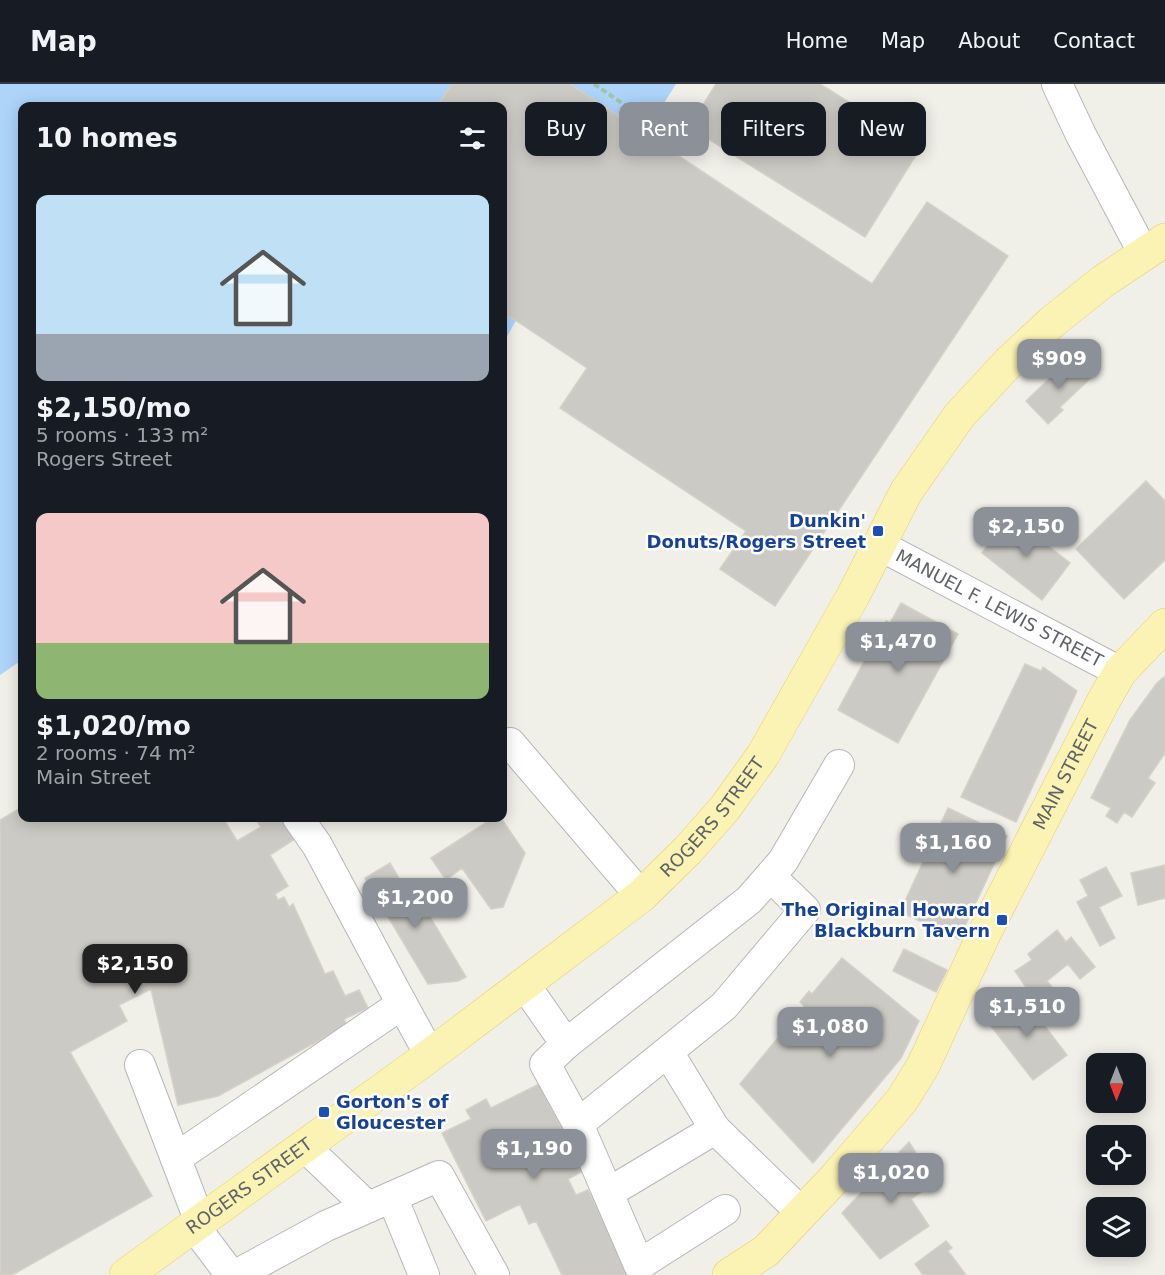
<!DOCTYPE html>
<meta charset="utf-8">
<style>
:root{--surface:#171b24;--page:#242831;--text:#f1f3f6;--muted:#9ea1a6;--line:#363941;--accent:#8c9099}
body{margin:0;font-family:"DejaVu Sans",sans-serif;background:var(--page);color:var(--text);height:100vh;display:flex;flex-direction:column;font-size:22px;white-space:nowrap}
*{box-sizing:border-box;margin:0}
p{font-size:20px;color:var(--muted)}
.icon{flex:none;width:33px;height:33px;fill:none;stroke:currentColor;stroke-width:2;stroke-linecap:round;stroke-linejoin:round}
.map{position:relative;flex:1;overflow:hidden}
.panel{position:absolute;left:18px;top:18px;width:489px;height:720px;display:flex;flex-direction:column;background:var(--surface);border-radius:12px;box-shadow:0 3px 15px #0003}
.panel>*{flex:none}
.top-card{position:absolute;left:525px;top:18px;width:549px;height:54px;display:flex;gap:12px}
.needle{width:39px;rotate:180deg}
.controls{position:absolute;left:1086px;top:969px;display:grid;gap:12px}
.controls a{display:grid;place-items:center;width:60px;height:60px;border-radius:12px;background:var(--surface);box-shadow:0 3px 15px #0003;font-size:30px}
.price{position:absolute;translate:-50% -51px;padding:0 14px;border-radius:12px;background:var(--accent);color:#fff;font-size:20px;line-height:39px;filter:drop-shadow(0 2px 3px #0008)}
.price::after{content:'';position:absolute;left:50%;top:36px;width:18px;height:14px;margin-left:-9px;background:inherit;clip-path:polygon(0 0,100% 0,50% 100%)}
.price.current{background:#222;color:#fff}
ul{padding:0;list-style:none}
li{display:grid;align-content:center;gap:12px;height:318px;padding:0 18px}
li span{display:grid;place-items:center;height:186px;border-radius:12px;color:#555}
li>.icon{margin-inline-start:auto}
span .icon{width:108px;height:108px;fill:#fffc;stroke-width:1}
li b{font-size:26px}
h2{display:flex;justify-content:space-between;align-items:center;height:72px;padding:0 18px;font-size:26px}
.tag{padding:0 21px;border-radius:12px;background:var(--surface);box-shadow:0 3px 15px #0003;font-size:21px;line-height:54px}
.tag.current{background:var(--accent);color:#fff}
header{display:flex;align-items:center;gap:36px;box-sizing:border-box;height:84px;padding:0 30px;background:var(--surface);border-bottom:2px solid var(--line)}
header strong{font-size:28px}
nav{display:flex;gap:33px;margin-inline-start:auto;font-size:21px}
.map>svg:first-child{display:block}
</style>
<header>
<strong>Map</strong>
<nav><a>Home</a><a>Map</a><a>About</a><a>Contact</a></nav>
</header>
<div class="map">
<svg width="1165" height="1191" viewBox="0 0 1165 1191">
<rect width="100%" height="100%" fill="#f0efe8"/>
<!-- water -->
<path fill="#aed4fa" d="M 0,0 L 676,0 L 645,49 L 625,37 L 503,260 L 502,22 L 22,22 L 22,576 L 0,591 Z"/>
<!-- building -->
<path fill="#cccac4" stroke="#d5d1c6" stroke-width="1.5" d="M 452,0 L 570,0 L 872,200 L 927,118 L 1008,172 L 775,522 L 720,485 L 746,447 L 560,324 L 587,284 L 509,232 L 502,242 L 502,22 L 437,22 Z
M 716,0 L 820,0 L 921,63 L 865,153 L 689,43 Z
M 1073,272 L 1093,292 L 1060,323 L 1063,326 L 1048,340 L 1026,317 Z
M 1146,397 L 1165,417 L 1165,476 L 1124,515 L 1076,465 Z
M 1011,433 L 1070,479 L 1042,516 L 982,469 Z
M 901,519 L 958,550 L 898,659 L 838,626 L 886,537 L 890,539 Z
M 1025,580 L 1041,587 L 1043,583 L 1077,607 L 1016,738 L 961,713 Z
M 1165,592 L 1165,669 L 1148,694 L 1155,699 L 1132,733 L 1124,728 L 1117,739 L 1106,732 L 1111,724 L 1091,714 L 1130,636 L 1157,599 Z
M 22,723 L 22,734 L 223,734 L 237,757 L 261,743 L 255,734 L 286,734 L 298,753 L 270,771 L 288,802 L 275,810 L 278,816 L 284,813 L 289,823 L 293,820 L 325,890 L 333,887 L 345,912 L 359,906 L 368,924 L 344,935 L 347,941 L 218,1012 L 178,1021 L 151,905 L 119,921 L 127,937 L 70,968 L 152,1112 L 12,1191 L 0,1191 L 0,736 Z
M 948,724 L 1007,752 L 959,855 L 900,828 Z
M 493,734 L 501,734 L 525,769 L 503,823 L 491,825 L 462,784 L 446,796 L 431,774 Z
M 390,779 L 423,835 L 429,831 L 466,893 L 458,897 L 428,900 L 365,794 Z
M 1165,781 L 1165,814 L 1138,821 L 1131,789 Z
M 1106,783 L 1122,812 L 1099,823 L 1115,854 L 1100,862 L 1077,818 L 1088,812 L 1080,796 Z
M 1057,846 L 1066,858 L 1071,853 L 1095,883 L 1080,895 L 1068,880 L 1047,897 L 1067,921 L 1047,935 L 1015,887 L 1032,876 L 1028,870 Z
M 904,865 L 947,886 L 936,908 L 893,887 Z
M 842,874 L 919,937 L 901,974 L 813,1079 L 740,1000 L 804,922 L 800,918 L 809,907 L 812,910 Z
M 1021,911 L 1067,971 L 1033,996 L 987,937 Z
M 539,1000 L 583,1087 L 568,1095 L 576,1111 L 588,1106 L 617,1164 L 636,1191 L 562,1191 L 536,1137 L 529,1140 L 520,1120 L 486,1137 L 442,1049 L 471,1035 L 466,1026 L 486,1015 L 491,1024 Z
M 909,1058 L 935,1099 L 911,1115 L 929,1142 L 880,1175 L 842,1129 Z
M 946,1157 L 952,1164 L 948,1167 L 966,1191 L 923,1191 L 915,1180 Z"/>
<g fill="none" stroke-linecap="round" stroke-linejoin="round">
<!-- minor casing -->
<g stroke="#b5b7bb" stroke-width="32">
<g id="minor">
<path d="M 1057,0 L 1081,51 L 1144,170"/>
<path id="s1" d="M 879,461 L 1120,588"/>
<path d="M 510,659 L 641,812"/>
<path d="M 298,734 L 317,761 L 402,920"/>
<path d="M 524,900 L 566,960 L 749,816 L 783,777 L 839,681"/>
<path d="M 566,960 L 545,980 L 578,1040"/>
<path d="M 140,981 L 200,1138"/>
<path d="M 715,1045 L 802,1129"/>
<path d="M 304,1062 L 368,1123"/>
<path d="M 176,1074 L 402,920 L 430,971"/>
<path d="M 608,1109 L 715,1045 L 668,968"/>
<path d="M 392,1113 L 424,1191"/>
<path d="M 725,1126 L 639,1181 L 578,1040 L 724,922 L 805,826 L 771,793"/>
<path d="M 194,1142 L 231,1191"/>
<path d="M 236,1191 L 326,1142 L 439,1092 L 494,1191"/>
</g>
</g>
<!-- major casing -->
<g stroke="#e9cd67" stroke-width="34">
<g id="major">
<path id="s2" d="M 126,1191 L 421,978 L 641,812 L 688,766 L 725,724 L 763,671 L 853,512 L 906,408 L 959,332 L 1009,278 L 1052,238 L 1102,198 L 1165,156"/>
<path id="s3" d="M 729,1191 L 766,1167 L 834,1095 L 902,1016 L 923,982 L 984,850 L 1104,616 L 1120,588 L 1165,541"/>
</g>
</g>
<!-- path -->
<path stroke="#9ec4ac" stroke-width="4" stroke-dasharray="6 3" stroke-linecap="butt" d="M 594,0 L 669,51 L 680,34"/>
<!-- minor -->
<use href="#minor" stroke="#fff" stroke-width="30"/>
<!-- major -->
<use href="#major" stroke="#faf3b3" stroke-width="33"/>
</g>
<!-- markers -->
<g fill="#1a4fb4" stroke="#fff" stroke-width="2">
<rect x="872" y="441" width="12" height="12" rx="3"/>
<rect x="996" y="830" width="12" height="12" rx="3"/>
<rect x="318" y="1022" width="12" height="12" rx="3"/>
</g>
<g text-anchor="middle" stroke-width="5" stroke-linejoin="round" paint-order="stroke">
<!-- transit labels -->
<g font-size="18" font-weight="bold" fill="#164399" stroke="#fff" text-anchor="end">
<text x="866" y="443">Dunkin'<tspan x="866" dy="21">Donuts/Rogers Street</tspan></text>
<text x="990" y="832">The Original Howard<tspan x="990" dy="21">Blackburn Tavern</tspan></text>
<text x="336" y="1024" text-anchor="start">Gorton's of<tspan x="336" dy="21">Gloucester</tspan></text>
</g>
<!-- street labels -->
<g font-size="18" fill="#5f6267" stroke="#fff">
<text dy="6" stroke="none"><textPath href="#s1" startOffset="136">MANUEL F. LEWIS STREET</textPath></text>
<text dy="6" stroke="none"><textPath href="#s3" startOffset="612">MAIN STREET</textPath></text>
<text dy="6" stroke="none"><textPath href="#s2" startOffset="746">ROGERS STREET</textPath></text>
<text dy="6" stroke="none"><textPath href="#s2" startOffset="152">ROGERS STREET</textPath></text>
</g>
</g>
</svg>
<div class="controls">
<a><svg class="needle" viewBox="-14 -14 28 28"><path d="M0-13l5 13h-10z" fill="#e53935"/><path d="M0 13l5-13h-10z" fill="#9ea1a6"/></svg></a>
<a><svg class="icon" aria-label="locate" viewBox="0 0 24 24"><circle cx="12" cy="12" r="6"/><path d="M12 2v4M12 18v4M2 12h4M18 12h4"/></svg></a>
<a><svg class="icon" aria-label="layers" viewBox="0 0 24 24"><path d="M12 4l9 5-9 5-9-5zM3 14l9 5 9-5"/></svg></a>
</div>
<b class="price" style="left:1059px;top:306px">$909</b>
<b class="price" style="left:1026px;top:474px">$2,150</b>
<b class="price" style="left:898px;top:589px">$1,470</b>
<b class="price" style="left:953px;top:790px">$1,160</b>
<b class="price" style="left:415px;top:845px">$1,200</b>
<b class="price current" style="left:135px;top:911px">$2,150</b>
<b class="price" style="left:1027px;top:954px">$1,510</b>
<b class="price" style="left:830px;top:974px">$1,080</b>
<b class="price" style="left:534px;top:1096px">$1,190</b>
<b class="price" style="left:891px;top:1120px">$1,020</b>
<div class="top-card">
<a class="tag">Buy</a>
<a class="tag current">Rent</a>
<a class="tag">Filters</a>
<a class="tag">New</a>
</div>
<section class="panel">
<h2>10 homes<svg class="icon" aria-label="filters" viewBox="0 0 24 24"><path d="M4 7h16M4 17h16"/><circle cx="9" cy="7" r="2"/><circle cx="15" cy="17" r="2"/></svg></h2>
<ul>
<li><span style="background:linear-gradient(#bfe0f5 75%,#9aa5b1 0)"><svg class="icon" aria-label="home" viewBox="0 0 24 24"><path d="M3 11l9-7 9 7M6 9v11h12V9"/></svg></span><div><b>$2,150/mo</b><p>5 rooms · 133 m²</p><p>Rogers Street</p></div></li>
<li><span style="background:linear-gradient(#f6c9c9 70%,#8fb573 0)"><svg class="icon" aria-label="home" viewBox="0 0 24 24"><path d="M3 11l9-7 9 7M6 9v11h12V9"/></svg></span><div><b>$1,020/mo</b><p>2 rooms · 74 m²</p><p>Main Street</p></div></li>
</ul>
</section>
</div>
